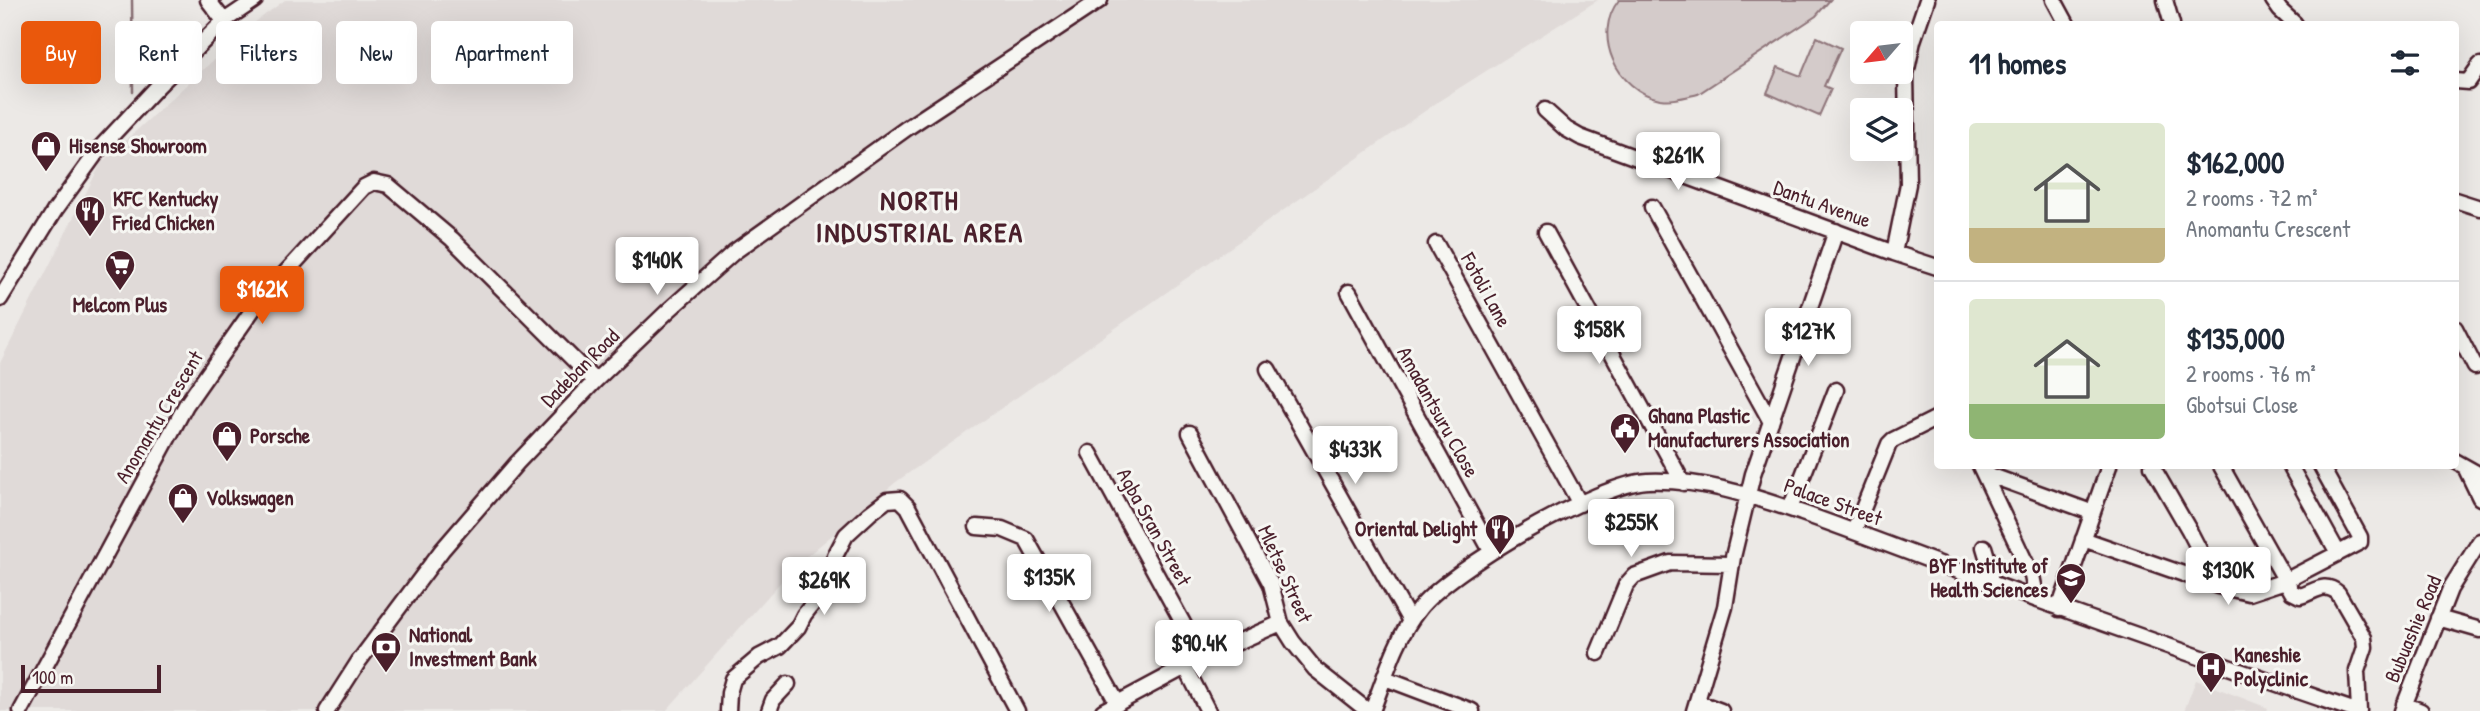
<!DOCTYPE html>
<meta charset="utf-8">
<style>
:root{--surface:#fff;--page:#f2f2f3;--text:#1f2937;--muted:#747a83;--line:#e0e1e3;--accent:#ea580c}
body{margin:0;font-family:"Patrick Hand",sans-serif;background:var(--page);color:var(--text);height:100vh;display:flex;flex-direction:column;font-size:26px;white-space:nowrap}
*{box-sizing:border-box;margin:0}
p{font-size:23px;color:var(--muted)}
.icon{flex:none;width:38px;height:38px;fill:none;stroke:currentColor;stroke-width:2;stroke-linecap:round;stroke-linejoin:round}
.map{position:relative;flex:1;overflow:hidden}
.drawer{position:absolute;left:1934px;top:21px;width:525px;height:448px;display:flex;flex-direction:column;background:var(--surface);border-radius:7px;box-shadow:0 7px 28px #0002}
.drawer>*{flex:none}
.top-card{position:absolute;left:21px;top:21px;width:665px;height:63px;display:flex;gap:14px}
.needle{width:46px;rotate:242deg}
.fabs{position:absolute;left:1850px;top:21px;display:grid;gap:14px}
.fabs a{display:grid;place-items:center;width:63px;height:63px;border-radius:7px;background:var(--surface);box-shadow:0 7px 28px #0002;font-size:35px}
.scale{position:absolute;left:21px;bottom:18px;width:140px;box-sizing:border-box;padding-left:7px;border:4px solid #4a1f2b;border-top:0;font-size:19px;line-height:24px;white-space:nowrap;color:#4a1f2b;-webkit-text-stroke:5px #f6f6f2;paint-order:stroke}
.price{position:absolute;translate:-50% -60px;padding:0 16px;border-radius:7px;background:#fff;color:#222;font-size:23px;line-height:46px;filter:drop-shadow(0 2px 4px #0008)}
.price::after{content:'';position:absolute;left:50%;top:42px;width:21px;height:16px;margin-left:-10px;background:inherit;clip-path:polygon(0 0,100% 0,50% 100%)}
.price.current{background:var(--accent);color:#fff}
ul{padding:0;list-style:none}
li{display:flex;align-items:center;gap:21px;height:175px;padding:0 35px}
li+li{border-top:2px solid var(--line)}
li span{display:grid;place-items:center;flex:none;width:196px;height:140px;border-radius:7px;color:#555}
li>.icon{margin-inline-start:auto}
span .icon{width:84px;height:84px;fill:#fffc;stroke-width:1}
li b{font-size:30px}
h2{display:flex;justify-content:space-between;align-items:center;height:84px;padding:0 35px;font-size:30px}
.chip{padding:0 24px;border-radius:7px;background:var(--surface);box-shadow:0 7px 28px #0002;font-size:24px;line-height:63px}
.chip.current{background:var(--accent);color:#fff}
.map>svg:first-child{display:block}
</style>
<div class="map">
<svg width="2480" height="711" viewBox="0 0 2480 711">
<rect width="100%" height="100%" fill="#ece9e6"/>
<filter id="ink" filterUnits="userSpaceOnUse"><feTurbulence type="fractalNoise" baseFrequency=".0143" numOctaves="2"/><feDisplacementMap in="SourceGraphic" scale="14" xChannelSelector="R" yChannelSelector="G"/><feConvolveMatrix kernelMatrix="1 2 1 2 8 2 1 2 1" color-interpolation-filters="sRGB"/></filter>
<g filter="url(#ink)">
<!-- built -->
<path fill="#e0dad8" d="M 285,0 L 1598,0 L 1442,99 L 896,482 L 794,567 L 666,711 L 0,711 L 0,363 L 101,163 L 254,23 Z
M 2196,680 L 2268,708 L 2267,711 L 2184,711 Z"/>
<!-- green -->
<path fill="#d4cbca" stroke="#8f757a" stroke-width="2" d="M 1619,0 L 1830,0 L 1816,16 L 1698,94 C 1685,97 1673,101 1660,99 C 1617,91 1591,35 1619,0 Z
M 1817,37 L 1841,48 L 1824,86 L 1831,89 L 1819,116 L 1767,93 L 1778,67 L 1801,76 Z"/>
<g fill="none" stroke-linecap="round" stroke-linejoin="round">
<!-- stream -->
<path stroke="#886e73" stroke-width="2.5" d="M 132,0 L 133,92"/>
<!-- minor casing -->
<g stroke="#4a1f2b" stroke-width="19">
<path id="minor" d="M 208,0 L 224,21
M 2054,0 L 2067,24
M 2165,0 L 2172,24
M 2273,0 L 2280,10 L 2295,24
M 2455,81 L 2468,82 L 2480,65
M 1545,110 L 1566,129 L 1580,137 L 1894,253 L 1937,267
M 2455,200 L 2480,208
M 1652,207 L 1771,422
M 1546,232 L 1683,483
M 1436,244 L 1580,504
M 1894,253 L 1908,184 L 1906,74 L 1913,41 L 1927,0
M 1349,292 L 1491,551
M 0,299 L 55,210 L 100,148 L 158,86 L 224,21 L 255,0
M 2455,328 L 2475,367
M 1268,369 L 1410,621
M 1190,433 L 1271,584 L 1281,623 L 1293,642 L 1315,669 L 1368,711
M 1090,453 L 1202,658
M 2455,461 L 2480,475
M 1980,466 L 2032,576 L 2037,600
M 2152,466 L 2189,530 L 2218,586
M 2221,466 L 2292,592 L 2300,596 C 2315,592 2324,581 2338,593 L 2364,638 L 2365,647 L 2357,671 L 2359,711
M 2290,466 L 2338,553
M 2465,467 L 2480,498
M 1984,473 L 2091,512
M 1790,509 L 1836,390
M 977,527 L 1002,529 L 1026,539 L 1118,704
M 1854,531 L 1889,444 L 1893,440 L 1937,418
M 2083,539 L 2218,586 L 2249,593 L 2285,581 L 2360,542 L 2360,537 L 2321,466
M 1984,547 L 1990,567 L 1990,583
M 2059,609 L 2109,466
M 2438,618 L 2480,630
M 1598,653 L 1626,585 L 1634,576 L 1670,563 L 1731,564
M 1186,668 L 1208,711
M 1385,678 L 1472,711
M 1697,702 L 1721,711
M 2404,704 L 2421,711
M 21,711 L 186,405 L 256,305 L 364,187 L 374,182 L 388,185 L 452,239 L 595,381
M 327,711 L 359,661 L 442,550 L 517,463 L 595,381 L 669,310 L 734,252 L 907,128 L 1100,0
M 728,711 L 729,693 L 733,679 L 759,657 L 780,646 L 798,627 L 804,615 L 825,588 L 835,556 L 846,535 L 870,513 L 887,500 L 900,499 L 908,507 L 1017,711
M 769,711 L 773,700 L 788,684
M 1103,711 L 1202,658 L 1281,623
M 1372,711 C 1385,677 1396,637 1419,609 C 1450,569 1599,483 1648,481 C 1703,479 1752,496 1802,513 C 1859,533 1915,555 1972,576 C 2099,623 2228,667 2356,711
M 1694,711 L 1725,607 L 1733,557 L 1753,474 L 1836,231
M 2402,711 L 2450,589 L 2480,541"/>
</g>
<!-- minor -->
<use href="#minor" stroke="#f6f6f2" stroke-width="14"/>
</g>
</g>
<!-- icons -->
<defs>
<g id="shop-pin" transform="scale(1.575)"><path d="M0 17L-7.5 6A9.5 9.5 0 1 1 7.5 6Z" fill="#4a1f2b" stroke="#f6f6f2"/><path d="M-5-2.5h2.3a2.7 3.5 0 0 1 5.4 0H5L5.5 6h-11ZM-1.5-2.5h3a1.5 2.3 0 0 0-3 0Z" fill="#fff"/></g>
<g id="restaurant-pin" transform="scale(1.575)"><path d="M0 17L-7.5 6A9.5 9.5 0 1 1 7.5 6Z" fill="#4a1f2b" stroke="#f6f6f2"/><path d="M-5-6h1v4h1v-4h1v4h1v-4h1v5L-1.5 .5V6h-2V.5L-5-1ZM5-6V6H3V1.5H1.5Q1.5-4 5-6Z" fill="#fff"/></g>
<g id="supermarket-pin" transform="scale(1.575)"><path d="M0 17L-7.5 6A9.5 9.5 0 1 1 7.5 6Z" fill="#4a1f2b" stroke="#f6f6f2"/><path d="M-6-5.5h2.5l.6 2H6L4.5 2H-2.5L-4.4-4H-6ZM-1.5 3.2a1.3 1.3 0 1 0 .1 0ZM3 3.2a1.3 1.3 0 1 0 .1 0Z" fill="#fff"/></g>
<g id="civic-pin" transform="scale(1.575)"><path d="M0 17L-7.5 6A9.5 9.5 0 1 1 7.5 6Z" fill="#4a1f2b" stroke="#f6f6f2"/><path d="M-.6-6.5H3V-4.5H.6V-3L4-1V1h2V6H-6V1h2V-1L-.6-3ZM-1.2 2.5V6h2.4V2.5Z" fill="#fff"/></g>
<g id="school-pin" transform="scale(1.575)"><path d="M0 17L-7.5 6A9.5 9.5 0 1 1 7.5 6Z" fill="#4a1f2b" stroke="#f6f6f2"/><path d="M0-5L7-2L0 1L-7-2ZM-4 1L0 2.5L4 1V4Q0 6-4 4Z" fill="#fff"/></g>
<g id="bank-pin" transform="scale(1.575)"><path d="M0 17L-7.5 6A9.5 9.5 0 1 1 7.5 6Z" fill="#4a1f2b" stroke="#f6f6f2"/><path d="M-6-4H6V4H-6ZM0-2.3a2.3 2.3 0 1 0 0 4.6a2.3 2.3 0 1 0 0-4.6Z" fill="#fff"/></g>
<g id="hospital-pin" transform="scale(1.575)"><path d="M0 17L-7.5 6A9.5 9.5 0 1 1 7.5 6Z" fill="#4a1f2b" stroke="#f6f6f2"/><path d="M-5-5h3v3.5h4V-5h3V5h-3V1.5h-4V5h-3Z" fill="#fff"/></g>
</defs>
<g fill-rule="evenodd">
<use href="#shop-pin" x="46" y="146"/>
<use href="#restaurant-pin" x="90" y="211"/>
<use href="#supermarket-pin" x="120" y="265"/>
<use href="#civic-pin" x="1625" y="428"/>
<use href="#shop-pin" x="227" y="436"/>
<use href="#shop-pin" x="183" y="498"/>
<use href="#restaurant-pin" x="1500" y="529"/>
<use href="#school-pin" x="2071" y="578"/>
<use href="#bank-pin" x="386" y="647"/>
<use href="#hospital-pin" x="2211" y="667"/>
</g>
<g text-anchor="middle" stroke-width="6" stroke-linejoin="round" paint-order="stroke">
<!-- poi labels -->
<g font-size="21" font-weight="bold" fill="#4a1f2b" stroke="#f6f6f2" text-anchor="start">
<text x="69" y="153">Hisense Showroom</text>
<text x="113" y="206">KFC Kentucky<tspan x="113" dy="24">Fried Chicken</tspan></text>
<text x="120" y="312" text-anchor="middle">Melcom Plus</text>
<text x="1648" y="423">Ghana Plastic<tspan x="1648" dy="24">Manufacturers Association</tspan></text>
<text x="250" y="443">Porsche</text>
<text x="206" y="505">Volkswagen</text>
<text x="1477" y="536" text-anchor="end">Oriental Delight</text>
<text x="2048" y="573" text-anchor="end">BYF Institute of<tspan x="2048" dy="24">Health Sciences</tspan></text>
<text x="409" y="642">National<tspan x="409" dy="24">Investment Bank</tspan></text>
<text x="2234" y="662">Kaneshie<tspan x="2234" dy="24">Polyclinic</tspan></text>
</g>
<!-- street labels -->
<g font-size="21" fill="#4a1f2b" stroke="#f6f6f2">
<text transform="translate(1822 204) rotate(20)" y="7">Dantu Avenue</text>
<text transform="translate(1486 290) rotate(61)" y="7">Fotoli Lane</text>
<text transform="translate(580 368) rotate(-45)" y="7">Dadeban Road</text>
<text transform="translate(1438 412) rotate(61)" y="7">Amadantsuru Close</text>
<text transform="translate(159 417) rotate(-59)" y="7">Anomantu Crescent</text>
<text transform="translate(1833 502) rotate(20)" y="7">Palace Street</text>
<text transform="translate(1154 527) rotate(61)" y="7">Agba Sran Street</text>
<text transform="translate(1285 574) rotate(66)" y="7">Mletse Street</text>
<text transform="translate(2413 629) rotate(-67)" y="7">Bubuashie Road</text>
</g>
<!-- district labels -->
<g font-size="28" font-weight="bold" letter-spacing="2" fill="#4a1f2b" stroke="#f6f6f2">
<text x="920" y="210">NORTH<tspan x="920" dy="32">INDUSTRIAL AREA</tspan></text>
</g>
</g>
</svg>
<div class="fabs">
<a><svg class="needle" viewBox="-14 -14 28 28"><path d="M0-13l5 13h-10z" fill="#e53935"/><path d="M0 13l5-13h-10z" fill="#747a83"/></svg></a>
<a><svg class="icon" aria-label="layers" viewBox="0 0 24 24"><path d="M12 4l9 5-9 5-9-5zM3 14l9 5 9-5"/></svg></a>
</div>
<div class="scale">100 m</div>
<b class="price" style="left:1678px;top:192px">$261K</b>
<b class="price" style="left:657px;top:297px">$140K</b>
<b class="price current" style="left:262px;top:326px">$162K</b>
<b class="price" style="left:1599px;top:366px">$158K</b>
<b class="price" style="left:1808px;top:368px">$127K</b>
<b class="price" style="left:1355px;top:486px">$433K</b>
<b class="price" style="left:1631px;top:559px">$255K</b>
<b class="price" style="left:2228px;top:607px">$130K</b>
<b class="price" style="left:1049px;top:614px">$135K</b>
<b class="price" style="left:824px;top:617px">$269K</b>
<b class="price" style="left:1199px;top:680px">$90.4K</b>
<div class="top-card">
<a class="chip current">Buy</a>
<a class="chip">Rent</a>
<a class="chip">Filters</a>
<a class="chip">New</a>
<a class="chip">Apartment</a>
</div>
<section class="drawer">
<h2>11 homes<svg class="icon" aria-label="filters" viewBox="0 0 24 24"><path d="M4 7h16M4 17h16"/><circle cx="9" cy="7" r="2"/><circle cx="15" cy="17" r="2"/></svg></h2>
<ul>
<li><span style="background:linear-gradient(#dfe7d0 75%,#c2b280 0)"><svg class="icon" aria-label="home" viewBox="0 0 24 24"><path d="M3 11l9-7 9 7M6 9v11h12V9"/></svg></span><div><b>$162,000</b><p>2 rooms · 72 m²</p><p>Anomantu Crescent</p></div></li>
<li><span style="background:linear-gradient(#dfe7d0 75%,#8fb573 0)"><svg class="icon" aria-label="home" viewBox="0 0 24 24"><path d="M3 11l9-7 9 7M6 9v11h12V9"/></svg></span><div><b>$135,000</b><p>2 rooms · 76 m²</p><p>Gbotsui Close</p></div></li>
</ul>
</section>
</div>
